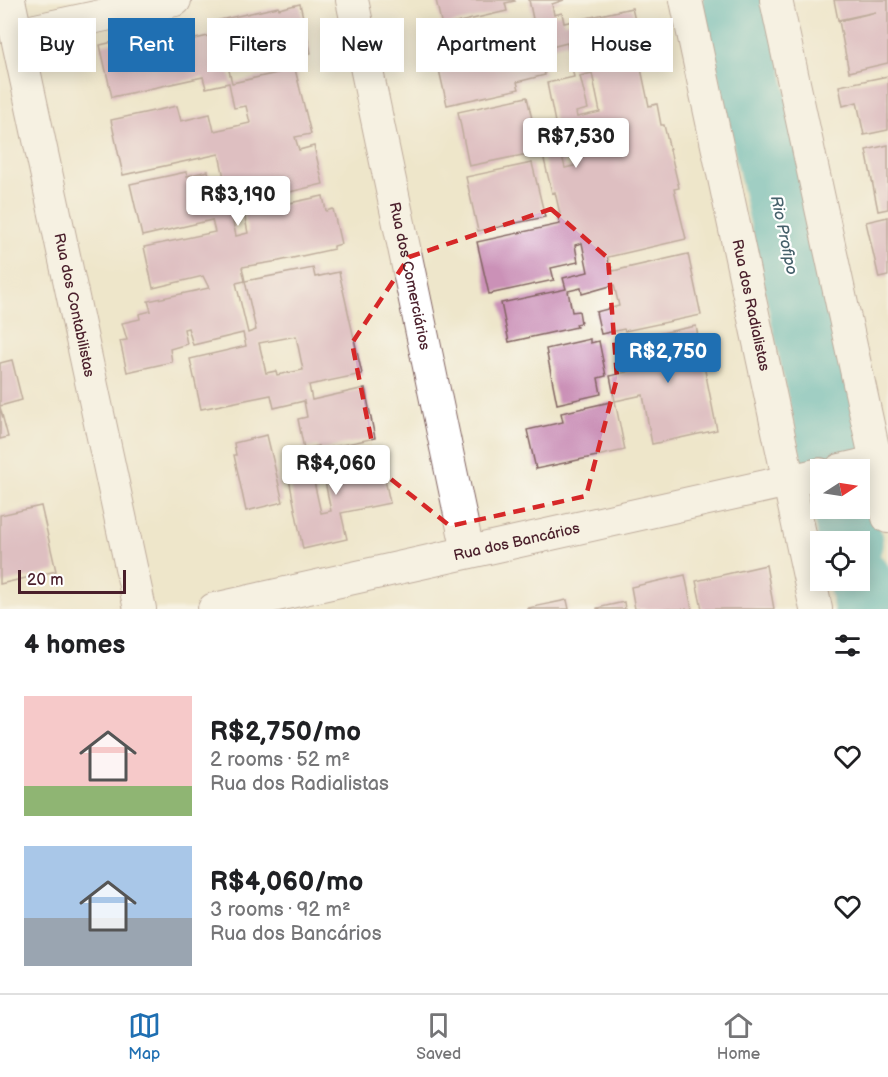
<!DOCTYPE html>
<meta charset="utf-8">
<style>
:root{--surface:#fff;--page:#f2f2f2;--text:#202124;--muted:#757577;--line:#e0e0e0;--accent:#1f6fb2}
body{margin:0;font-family:"Balsamiq Sans",sans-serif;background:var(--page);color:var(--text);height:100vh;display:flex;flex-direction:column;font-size:22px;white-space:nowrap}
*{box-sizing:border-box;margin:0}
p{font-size:20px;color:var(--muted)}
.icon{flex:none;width:33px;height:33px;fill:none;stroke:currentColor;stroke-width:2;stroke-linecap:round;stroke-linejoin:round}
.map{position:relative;height:609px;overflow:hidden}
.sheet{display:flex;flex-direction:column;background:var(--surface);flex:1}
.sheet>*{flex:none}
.top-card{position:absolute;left:18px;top:18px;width:852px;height:54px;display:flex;gap:12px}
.needle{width:39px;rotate:78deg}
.tools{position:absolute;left:810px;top:459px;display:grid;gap:12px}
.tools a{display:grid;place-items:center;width:60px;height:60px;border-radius:0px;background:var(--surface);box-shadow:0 3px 15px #0003;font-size:30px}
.scale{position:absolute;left:18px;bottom:15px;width:108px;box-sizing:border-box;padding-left:6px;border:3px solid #4a1f2b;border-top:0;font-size:16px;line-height:21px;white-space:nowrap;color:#4a1f2b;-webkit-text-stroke:4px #fff;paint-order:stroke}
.price{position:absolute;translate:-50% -51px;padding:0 14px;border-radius:6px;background:#fff;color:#222;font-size:20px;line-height:39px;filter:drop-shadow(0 2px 3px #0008)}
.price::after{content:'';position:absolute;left:50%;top:36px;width:18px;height:14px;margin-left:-9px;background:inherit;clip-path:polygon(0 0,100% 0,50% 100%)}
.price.active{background:var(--accent);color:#fff}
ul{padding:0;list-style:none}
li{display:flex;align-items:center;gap:18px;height:150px;padding:0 24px}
li span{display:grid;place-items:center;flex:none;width:168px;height:120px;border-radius:0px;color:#555}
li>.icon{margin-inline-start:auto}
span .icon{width:72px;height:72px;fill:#fffc;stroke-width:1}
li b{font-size:26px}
h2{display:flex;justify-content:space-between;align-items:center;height:72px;padding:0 24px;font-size:26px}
.tag{padding:0 21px;border-radius:0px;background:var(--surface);box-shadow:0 3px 15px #0003;font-size:21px;line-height:54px}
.tag.active{background:var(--accent);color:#fff}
.dock{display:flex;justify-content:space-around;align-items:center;height:84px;border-top:2px solid var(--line);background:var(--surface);font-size:16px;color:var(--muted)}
.dock a{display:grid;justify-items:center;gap:3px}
.dock .active{color:var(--accent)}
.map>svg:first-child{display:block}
</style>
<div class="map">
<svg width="888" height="609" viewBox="0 0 888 609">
<rect width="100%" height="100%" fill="#fff"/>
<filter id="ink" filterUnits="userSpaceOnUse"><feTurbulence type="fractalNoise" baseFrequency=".0167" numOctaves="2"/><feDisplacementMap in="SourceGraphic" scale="12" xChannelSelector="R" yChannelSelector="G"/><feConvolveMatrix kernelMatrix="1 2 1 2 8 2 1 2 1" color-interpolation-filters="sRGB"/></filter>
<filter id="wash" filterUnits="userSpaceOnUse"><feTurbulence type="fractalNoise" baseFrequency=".008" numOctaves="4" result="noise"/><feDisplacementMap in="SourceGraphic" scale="24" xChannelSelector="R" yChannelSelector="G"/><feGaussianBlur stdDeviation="1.35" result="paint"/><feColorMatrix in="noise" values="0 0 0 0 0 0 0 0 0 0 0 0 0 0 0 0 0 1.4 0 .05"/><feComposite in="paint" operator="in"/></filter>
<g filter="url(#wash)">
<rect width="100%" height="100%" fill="#eee6cb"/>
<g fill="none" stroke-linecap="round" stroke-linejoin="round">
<!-- river -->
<path stroke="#42b2ba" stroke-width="64" d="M 734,0 L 836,470
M 844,508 L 851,542
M 860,580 L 866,609"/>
</g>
<g id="blocks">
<!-- building -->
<path fill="#cb91b7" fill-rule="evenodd" d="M 436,0 L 514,0 L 515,1 L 505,3 L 507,11 L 442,26 Z
M 529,0 L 564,0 L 552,4 L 554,15 L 562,13 L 564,23 L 632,8 L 645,62 L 640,64 L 649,106 L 657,104 L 661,125 L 664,125 L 679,188 L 674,189 L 686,239 L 608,257 L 610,268 L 612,267 L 613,271 L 688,254 L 701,315 L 625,331 L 624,329 L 601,334 L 596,312 L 619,306 L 614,285 L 582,294 L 581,288 L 568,291 L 572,312 L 579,311 L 581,323 L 576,324 L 577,327 L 509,342 L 501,303 L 566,289 L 563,278 L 588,272 L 582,243 L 575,245 L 578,262 L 551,268 L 554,280 L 489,294 L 477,242 L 560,224 L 557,214 L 560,214 L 555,192 L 552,193 L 542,151 L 469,166 L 458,112 L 527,97 L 536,137 L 553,134 L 557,147 L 560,147 L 565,168 L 578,165 L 573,144 L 560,147 L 547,83 L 574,77 L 567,43 L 540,50 L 545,75 L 517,82 L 519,89 L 447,105 L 438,65 L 428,68 L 423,43 L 447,38 L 449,48 L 492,37 L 490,29 L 533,19 ZM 592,73 L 600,112 L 577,117 L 576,112 L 588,109 L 580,76 Z
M 834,0 L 888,0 L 888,63 L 849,72 L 839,21 L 876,12 L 838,20 Z
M 300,4 L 311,53 L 239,70 L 231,39 L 222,41 L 232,83 L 295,69 L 311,134 L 295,137 L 299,150 L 314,146 L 323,184 L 277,195 L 280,205 L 323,196 L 326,211 L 333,209 L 341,244 L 334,246 L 334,249 L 279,261 L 242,267 L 245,281 L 236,283 L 248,333 L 256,330 L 245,281 L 313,268 L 315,277 L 339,272 L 362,374 L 309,385 L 312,400 L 365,388 L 375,438 L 319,450 L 318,446 L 304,449 L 298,419 L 307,417 L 304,401 L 274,408 L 271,395 L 201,409 L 190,359 L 246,346 L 243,333 L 193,345 L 188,328 L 184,329 L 187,344 L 170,349 L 172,362 L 127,372 L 120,341 L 127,340 L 122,323 L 140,319 L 139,314 L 151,311 L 148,301 L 209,288 L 203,276 L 153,288 L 144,247 L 215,232 L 212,220 L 142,236 L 130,184 L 186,172 L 187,176 L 208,171 L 214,197 L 211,198 L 212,202 L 228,199 L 236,236 L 248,233 L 244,213 L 268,208 L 266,197 L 242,202 L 238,190 L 227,192 L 219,154 L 123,175 L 111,120 L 177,106 L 181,121 L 210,114 L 214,131 L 250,123 L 246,106 L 234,108 L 229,83 L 206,88 L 203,77 L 112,97 L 100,45 L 191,24 L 195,39 L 217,34 L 215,21 L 278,7 L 279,9 ZM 296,336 L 303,370 L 277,375 L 276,371 L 266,373 L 259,343 Z
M 888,76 L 888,130 L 864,135 L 857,102 L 843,106 L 839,86 Z
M 888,145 L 888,209 L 878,211 L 866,150 Z
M 532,163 L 545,217 L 478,231 L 466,177 Z
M 888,217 L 888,276 L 879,278 L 866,222 Z
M 696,326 L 717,430 L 652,444 L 643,395 L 615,401 L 610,376 L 630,371 L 623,341 Z
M 590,339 L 590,343 L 599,341 L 606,376 L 598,378 L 601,394 L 557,404 L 546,349 Z
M 12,360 L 22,400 L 0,406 L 0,363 Z
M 615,401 L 625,450 L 536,469 L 527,430 L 563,422 L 561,413 Z
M 0,407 L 8,437 L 0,439 Z
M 267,435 L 283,502 L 246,511 L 234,455 L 236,455 L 234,443 Z
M 379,451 L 390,503 L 341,513 L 347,539 L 303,549 L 287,469 L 310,464 L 321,513 L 331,511 L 321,462 Z
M 41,506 L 56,571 L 0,584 L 0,515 Z
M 766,565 L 774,609 L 702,609 L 696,581 Z
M 685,575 L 692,609 L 635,609 L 631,587 Z
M 567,600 L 569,609 L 528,609 L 528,608 Z
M 624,602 L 625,609 L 597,609 L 597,608 Z"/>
</g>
</g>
<g filter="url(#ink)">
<use href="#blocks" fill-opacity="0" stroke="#836563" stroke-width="1.5"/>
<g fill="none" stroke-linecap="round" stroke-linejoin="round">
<!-- street casing -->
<g stroke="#836563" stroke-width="34">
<g id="street">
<path id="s1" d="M 9,0 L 140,609"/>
<path id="s2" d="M 352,0 L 468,552"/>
<path id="s3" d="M 686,0 L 816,609"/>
<path d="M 776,0 L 888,517"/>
<path d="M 17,34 L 175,0"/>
<path d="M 840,470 L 888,459"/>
<path id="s4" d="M 214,609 L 820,474"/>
</g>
</g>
<!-- street -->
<use href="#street" stroke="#fff" stroke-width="32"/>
</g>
</g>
<!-- marked area -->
<path d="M0 0H888V609H0ZM 551,209 L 608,258 L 617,378 L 586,496 L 450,526 L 377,468 L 352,343 L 409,257 Z" fill="#eee6cb" fill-opacity=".55" fill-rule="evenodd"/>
<path fill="none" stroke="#d62828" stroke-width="4.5" stroke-dasharray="12 8" stroke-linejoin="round" d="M 551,209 L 608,258 L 617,378 L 586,496 L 450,526 L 377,468 L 352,343 L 409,257 Z"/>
<g text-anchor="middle" stroke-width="4.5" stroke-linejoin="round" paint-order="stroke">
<!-- street labels -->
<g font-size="15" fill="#4a1f2b" stroke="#fff">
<text dy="5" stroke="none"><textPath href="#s2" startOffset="282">Rua dos Comerciários</textPath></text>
<text dy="5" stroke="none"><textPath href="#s3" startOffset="312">Rua dos Radialistas</textPath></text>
<text dy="5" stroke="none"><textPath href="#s1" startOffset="312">Rua dos Contabilistas</textPath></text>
<text dy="5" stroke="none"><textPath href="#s4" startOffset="310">Rua dos Bancários</textPath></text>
</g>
<!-- water labels -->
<g font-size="16" font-style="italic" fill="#46616b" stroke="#fff">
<text transform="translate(785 235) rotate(78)" y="6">Rio Profipo</text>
</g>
</g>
</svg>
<div class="tools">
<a><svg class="needle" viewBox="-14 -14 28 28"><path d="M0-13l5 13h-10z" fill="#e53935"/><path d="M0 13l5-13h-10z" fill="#757577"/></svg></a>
<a><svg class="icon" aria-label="locate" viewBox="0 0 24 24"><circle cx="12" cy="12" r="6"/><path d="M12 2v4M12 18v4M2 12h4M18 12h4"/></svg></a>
</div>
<div class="scale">20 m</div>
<b class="price" style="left:576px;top:169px">R$7,530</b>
<b class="price" style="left:238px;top:227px">R$3,190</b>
<b class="price active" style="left:668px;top:384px">R$2,750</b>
<b class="price" style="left:336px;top:496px">R$4,060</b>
<div class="top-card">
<a class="tag">Buy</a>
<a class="tag active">Rent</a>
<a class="tag">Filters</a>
<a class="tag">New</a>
<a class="tag">Apartment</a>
<a class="tag">House</a>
</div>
</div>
<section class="sheet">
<h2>4 homes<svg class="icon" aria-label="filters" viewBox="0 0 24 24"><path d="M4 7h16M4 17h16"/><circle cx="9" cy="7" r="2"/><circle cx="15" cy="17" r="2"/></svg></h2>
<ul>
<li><span style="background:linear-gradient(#f6c9c9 75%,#8fb573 0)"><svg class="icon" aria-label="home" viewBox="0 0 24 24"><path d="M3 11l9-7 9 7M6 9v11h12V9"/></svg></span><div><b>R$2,750/mo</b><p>2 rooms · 52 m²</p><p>Rua dos Radialistas</p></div><svg class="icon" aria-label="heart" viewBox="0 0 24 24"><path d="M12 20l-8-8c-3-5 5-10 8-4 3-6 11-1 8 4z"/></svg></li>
<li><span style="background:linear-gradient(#a9c7e8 60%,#9aa5b1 0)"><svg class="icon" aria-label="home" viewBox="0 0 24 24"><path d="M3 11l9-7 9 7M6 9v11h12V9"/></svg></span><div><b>R$4,060/mo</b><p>3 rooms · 92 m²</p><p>Rua dos Bancários</p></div><svg class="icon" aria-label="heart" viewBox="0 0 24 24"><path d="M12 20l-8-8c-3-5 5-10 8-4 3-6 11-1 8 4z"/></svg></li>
</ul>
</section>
<nav class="dock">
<a class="active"><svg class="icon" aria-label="map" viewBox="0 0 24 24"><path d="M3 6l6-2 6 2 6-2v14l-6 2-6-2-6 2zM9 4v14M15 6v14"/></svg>Map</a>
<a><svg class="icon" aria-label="saved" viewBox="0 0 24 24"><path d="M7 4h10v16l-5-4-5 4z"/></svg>Saved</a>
<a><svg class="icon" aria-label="home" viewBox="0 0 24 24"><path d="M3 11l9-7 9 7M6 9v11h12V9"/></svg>Home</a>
</nav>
